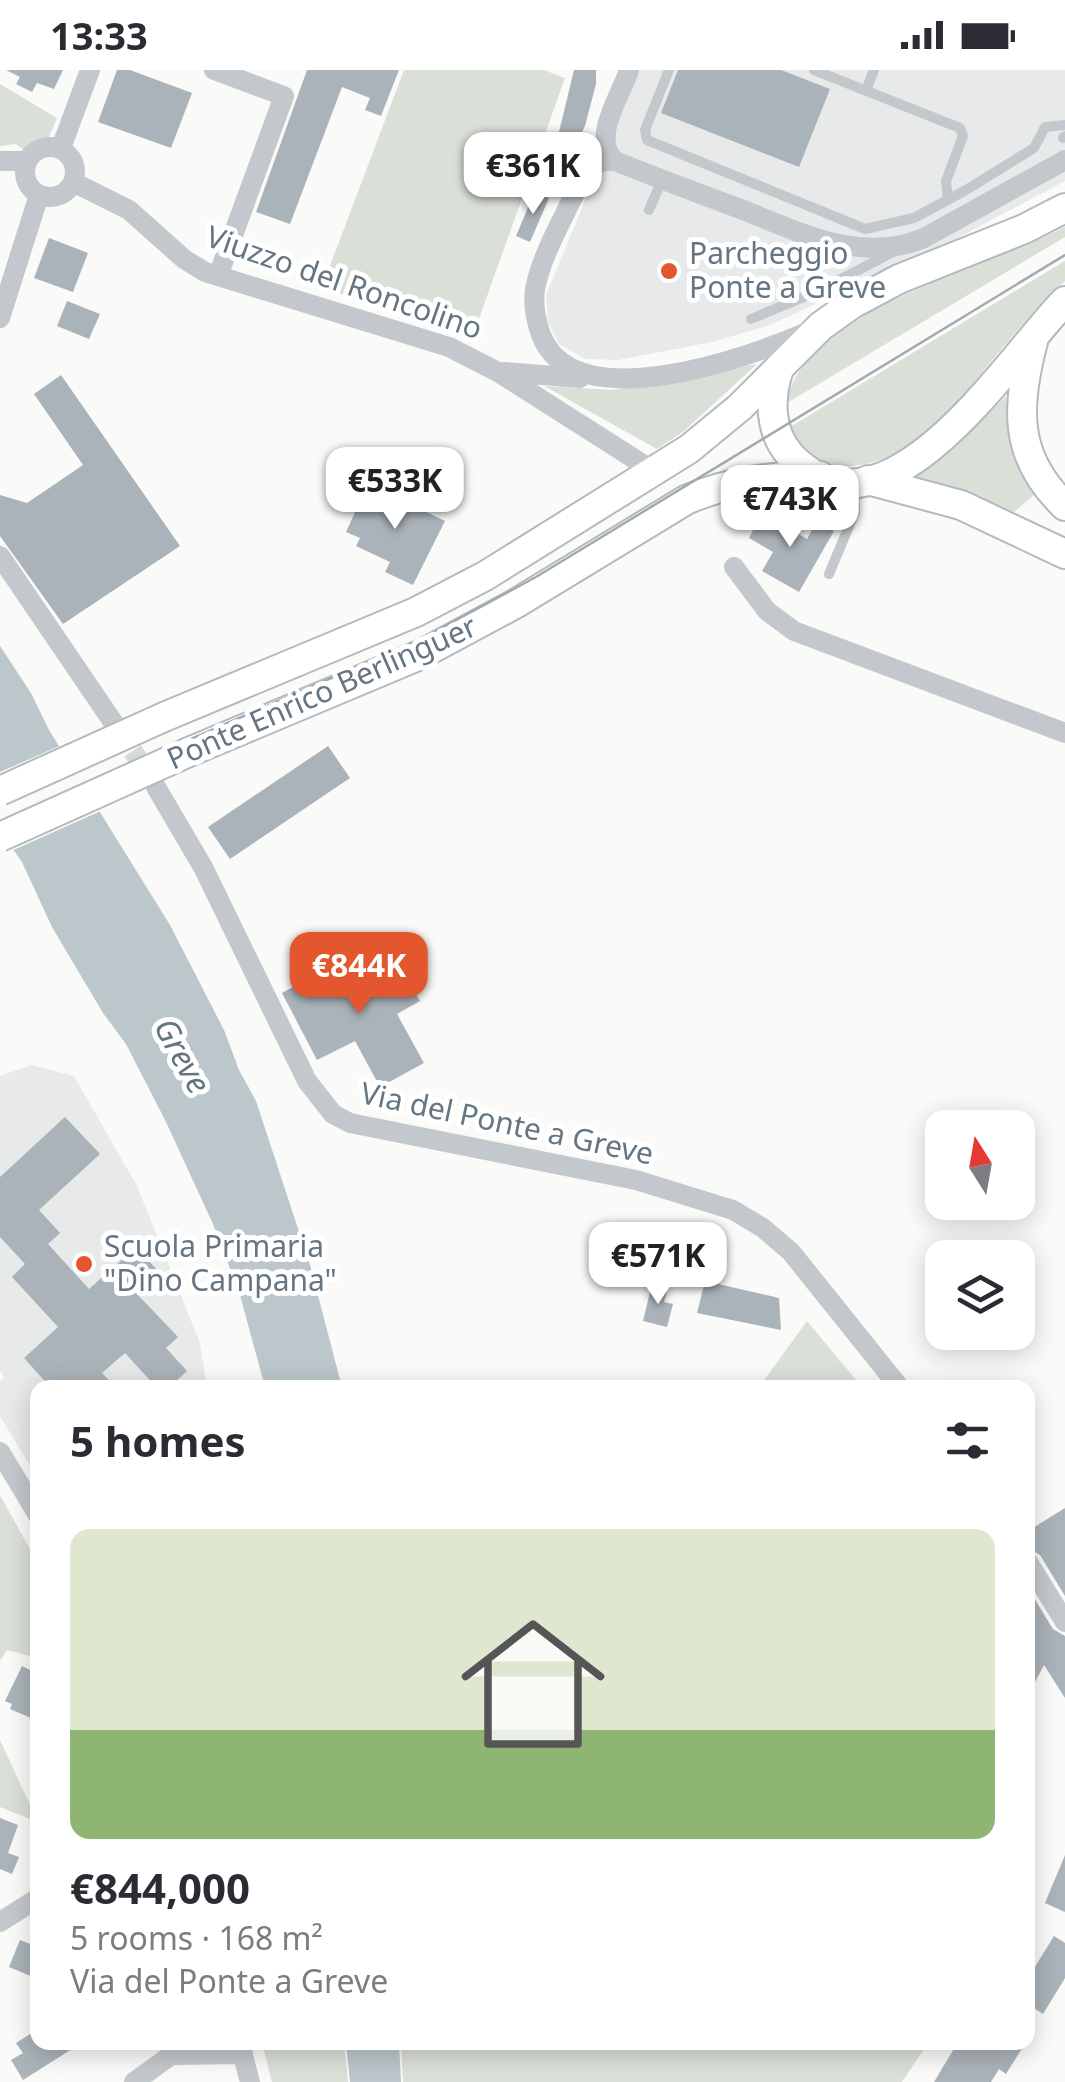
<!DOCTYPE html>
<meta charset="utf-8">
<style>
:root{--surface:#fff;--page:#f2f2f3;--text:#2b2b33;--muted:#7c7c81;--accent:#e4572e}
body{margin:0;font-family:"Noto Sans",sans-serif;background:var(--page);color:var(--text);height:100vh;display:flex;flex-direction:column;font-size:38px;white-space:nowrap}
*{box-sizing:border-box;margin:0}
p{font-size:32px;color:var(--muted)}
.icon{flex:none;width:55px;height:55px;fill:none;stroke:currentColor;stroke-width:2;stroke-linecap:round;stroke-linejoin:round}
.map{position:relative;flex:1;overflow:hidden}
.sheet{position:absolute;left:30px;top:1310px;width:1005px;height:670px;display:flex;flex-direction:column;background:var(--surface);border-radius:20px;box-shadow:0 5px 25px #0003}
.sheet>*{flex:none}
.needle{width:65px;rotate:349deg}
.tools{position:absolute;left:925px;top:1040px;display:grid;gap:20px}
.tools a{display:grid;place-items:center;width:110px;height:110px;border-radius:20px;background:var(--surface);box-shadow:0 5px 25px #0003;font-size:50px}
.price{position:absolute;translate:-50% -85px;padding:0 22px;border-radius:20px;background:#fff;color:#222;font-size:32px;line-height:65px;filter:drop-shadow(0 2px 5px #0008)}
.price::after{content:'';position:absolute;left:50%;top:60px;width:30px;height:22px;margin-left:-15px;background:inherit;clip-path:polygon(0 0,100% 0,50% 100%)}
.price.selected{background:var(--accent);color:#fff}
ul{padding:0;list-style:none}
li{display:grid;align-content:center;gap:20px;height:530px;padding:0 40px}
li span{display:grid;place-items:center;height:310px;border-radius:20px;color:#555}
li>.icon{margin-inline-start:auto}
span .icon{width:180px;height:180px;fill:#fffc;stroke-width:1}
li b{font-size:42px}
h2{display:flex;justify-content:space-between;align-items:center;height:120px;padding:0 40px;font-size:42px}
.status{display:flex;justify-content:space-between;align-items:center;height:70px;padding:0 50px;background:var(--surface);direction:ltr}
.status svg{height:28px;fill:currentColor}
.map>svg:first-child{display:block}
</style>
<div class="status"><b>13:33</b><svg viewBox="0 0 49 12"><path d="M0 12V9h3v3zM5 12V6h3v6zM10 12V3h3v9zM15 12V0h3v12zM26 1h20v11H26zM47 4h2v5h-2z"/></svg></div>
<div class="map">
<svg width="1065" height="2012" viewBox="0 0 1065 2012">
<rect width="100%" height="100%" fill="#fafaf8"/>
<!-- built -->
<path fill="#e8e9e9" d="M 639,0 L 1065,0 L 1065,111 L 950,172 L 770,255 L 712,272 L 618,290 L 585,289 L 559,274 L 548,252 L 546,225 Z
M 31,995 L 74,1006 L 137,1116 L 200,1273 L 207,1317 L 38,1318 L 37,1407 L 0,1346 L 0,1311 L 4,1307 L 0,1301 L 0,1006 Z"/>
<!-- green -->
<path fill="#dadfd7" d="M 404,0 L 544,0 L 565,8 L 471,271 L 322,217 Z
M 0,14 L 57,48 L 45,76 L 29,84 L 16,74 L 0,76 Z
M 1065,157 L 1065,167 L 787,333 C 799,243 993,195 1065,157 Z
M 1065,191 L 1065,211 C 1043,232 1022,255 1002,278 C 986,297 971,318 954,337 C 912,383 829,433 790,357 Z
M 757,294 L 684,361 L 657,379 L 544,316 L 613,320 Z
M 1006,326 C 1005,363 1015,392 1036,423 L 1014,442 L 946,415 L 914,408 L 951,381 Z
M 807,1251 L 862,1317 L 759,1317 Z
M 0,1425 L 37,1492 L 37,1588 L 7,1580 L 0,1591 Z
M 0,1670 L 37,1750 L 37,1752 L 0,1737 Z
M 262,1973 L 344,1973 L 348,2012 L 272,2012 Z
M 401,1973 L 401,1972 L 928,1973 L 902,2012 L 403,2012 Z"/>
<!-- water -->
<path fill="#bbc7cb" d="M 0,576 L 31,623 L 49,660 L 170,855 L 224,960 L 239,1000 L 256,1031 L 310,1195 L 342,1317 L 265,1317 L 240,1225 L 213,1154 L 166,1052 L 126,974 L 103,943 L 52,857 L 22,792 L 0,761 Z
M 346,1973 L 399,1973 L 401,2012 L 350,2012 Z"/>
<!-- pier -->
<path fill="#fafaf8" d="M 64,674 L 103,740 L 9,782 L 0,770 L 0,702 Z"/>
<!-- building -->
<path fill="#aab3b9" d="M 6,0 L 63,0 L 54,19 L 37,13 L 32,22 L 16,14 L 20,7 Z
M 117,0 L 130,0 L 192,23 L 171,78 L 98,52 Z
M 307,0 L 399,0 L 381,46 L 365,40 L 370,28 L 342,17 L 290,154 L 256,142 Z
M 574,0 L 596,0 L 596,14 L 585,56 L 550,126 L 544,124 Z
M 678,0 L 781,0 L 830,19 L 799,97 L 661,43 Z
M 535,121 L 549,128 L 530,172 L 516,166 Z
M 49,168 L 88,183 L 73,222 L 34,208 Z
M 67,231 L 100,244 L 89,269 L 57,256 Z
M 61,305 L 180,476 L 63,554 L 0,466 L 0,425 L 27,433 L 83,395 L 34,324 Z
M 368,414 L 445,451 L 413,515 L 385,502 L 390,492 L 356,476 L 360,468 L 346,462 Z
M 762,443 L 807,469 L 817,451 L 834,461 L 799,522 L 762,501 L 773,482 L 749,468 Z
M 328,676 L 350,708 L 230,789 L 208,757 Z
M 395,886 L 420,931 L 397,944 L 424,993 L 380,1017 L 355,971 L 317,990 L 282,923 L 337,893 L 347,912 Z
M 65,1047 L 100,1084 L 39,1140 L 60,1163 L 48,1174 L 89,1219 L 136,1177 L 160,1203 L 137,1224 L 178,1267 L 166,1278 L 187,1301 L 169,1318 L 157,1318 L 125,1283 L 102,1303 L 116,1318 L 51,1318 L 24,1288 L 58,1257 L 12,1207 L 25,1194 L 0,1167 L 0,1107 Z
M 705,1211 L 779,1228 L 781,1260 L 697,1243 Z
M 652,1214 L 668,1218 L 664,1232 L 673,1234 L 667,1257 L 643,1251 Z
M 1065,1438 L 1065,1526 L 1040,1485 L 1028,1478 L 1028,1461 Z
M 1034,1528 L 1053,1559 L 1065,1566 L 1065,1628 L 1044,1595 L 1028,1625 L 1028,1532 Z
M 22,1596 L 38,1604 L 38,1651 L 10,1639 L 12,1634 L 5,1631 Z
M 0,1748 L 18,1755 L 8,1783 L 19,1787 L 12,1804 L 0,1799 Z
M 1065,1785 L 1065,1842 L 1045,1833 Z
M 1054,1866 L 1065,1873 L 1065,1908 L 1043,1944 L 1028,1934 L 1028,1908 Z
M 20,1870 L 38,1877 L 38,1909 L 9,1897 Z
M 38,1959 L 38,1972 L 83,1972 L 23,2010 L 11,1990 L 23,1983 L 16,1973 Z
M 958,1972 L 1026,1972 L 1006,2004 L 999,1999 L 991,2012 L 934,2012 Z"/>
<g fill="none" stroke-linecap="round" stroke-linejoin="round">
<!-- minor-tunnel -->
<path stroke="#d5d9db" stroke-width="20" stroke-dasharray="20 10" stroke-linecap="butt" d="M 116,656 L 153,711"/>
<!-- secondary casing -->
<g stroke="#b3babf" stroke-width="32">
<path id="secondary" d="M 1033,272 C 1016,336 1013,387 1065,436
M 779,299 C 769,328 769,362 791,386 C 886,486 1010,286 1065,231
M 868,410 L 961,435 L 1065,484
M 164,647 L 416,542 L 485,506 L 689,379 L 740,337 L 821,256 L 852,234 L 899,209 L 1024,159 L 1065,138
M 189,682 L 420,585 L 515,534 L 686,430 C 730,411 772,406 820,406"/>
</g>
<!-- service -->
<path stroke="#c3c8cc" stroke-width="10" d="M 669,0 L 645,60 L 647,70 L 865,159 L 914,148 L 966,120 L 1034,78 L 1045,57 L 1065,55
M 814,0 L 960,58 L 963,66 L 946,111 L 948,130
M 866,20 L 874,0
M 1063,68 L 1065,66
M 649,140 L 662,110
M 751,249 L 816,222 L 895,181
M 829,504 L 855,442 L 854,415"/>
<!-- minor -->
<path stroke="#c3c8cc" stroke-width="20" d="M 214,0 L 284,26 L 218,206
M25 102a25 25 0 1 1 50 0a25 25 0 1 1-50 0Z
M 61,78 L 90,0
M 0,91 L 27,91
M 615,91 C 590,69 621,26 629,0
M 73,112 L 129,140 L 184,189 L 205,202 L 449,277 L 498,302 L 655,402
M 0,248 L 39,125
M 810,261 C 750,287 574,351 541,265 C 536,251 533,234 535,219 C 542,183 565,146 580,112 C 588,98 598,89 615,91 C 655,107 697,123 738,138 C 798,161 859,195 924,168 L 1065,90
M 504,302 L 580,308
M 0,486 L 113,652
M 734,497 L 767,541 L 794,561 L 1065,663
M 156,717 L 204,799 L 307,1011 L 333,1044 L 350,1053 L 636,1110 L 733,1140 L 763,1158 L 791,1182 L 900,1318
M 0,1382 L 38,1445
M 1028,1492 L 1065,1552
M 0,1852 L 38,1828
M 240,1975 L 250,2012
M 174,1985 L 243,1984
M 134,2012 L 181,1978"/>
<!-- secondary -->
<use href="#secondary" stroke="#fff" stroke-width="28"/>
<!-- tram -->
<path stroke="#a2aab0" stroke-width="2.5" d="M 0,752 L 421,569 L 536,507 L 1065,185"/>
<!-- secondary-bridge casing -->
<g stroke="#b3babf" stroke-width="32" stroke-linecap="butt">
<path id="secondary-bridge" d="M 0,721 L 164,647
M 0,767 L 189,682"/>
</g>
<!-- secondary-bridge -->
<use href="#secondary-bridge" stroke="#fff" stroke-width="28"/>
</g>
<!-- markers -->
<g fill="#e4572e" stroke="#fff" stroke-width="4">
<circle cx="669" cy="201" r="10"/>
<circle cx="84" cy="1194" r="10"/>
</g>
<g text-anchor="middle" stroke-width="10" stroke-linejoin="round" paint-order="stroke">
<!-- poi labels -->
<g font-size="30" fill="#657683" stroke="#fff" text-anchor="start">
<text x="689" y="194">Parcheggio<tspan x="689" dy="34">Ponte a Greve</tspan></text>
<text x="104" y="1187">Scuola Primaria<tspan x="104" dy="34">"Dino Campana"</tspan></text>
</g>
<!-- street labels -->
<g font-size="30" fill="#657683" stroke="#fff">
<text transform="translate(344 213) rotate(19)" y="10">Viuzzo del Roncolino</text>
<text transform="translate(322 623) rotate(-24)" y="10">Ponte Enrico Berlinguer</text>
<text transform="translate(507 1054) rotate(12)" y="10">Via del Ponte a Greve</text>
</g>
<!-- water labels -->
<g font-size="32" font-style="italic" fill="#60757c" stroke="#fff">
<text transform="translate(182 986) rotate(61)" y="11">Greve</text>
</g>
</g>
</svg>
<div class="tools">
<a><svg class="needle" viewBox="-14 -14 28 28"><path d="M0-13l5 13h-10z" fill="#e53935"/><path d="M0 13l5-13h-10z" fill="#7c7c81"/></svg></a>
<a><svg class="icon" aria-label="layers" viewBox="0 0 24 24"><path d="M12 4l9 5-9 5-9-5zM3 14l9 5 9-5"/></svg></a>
</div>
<b class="price" style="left:533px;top:147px">€361K</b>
<b class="price" style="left:395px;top:462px">€533K</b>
<b class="price" style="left:790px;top:480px">€743K</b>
<b class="price selected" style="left:359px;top:947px">€844K</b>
<b class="price" style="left:658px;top:1237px">€571K</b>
<section class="sheet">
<h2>5 homes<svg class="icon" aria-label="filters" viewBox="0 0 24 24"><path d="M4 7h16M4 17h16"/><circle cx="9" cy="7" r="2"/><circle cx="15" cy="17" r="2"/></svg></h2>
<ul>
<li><span style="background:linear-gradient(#dfe7d0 65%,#8fb573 0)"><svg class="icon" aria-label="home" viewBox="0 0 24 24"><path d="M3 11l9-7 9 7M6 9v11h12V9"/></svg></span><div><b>€844,000</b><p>5 rooms · 168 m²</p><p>Via del Ponte a Greve</p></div></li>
</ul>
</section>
</div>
